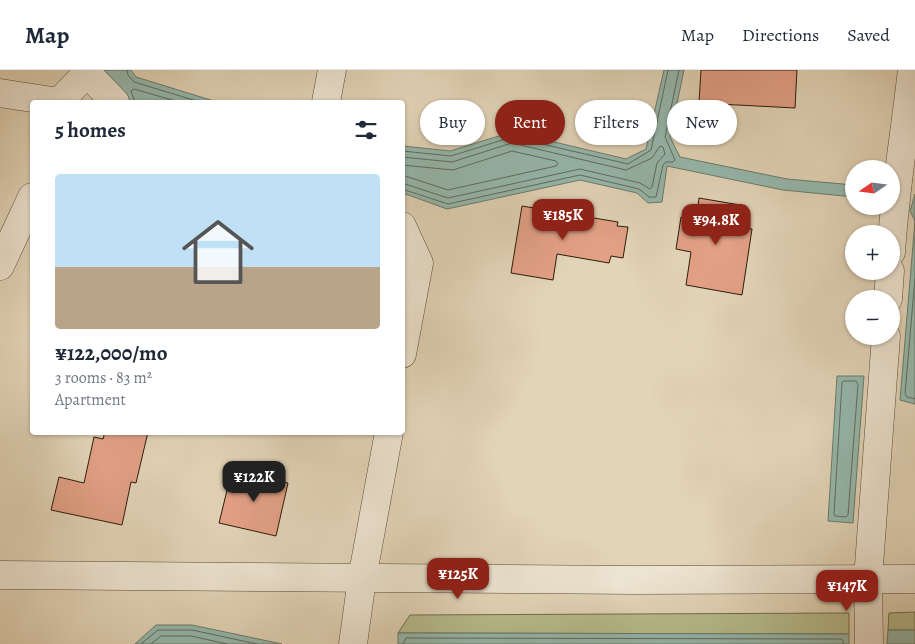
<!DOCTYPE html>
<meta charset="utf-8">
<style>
:root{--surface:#fff;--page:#f2f2f3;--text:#1f2937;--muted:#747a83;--line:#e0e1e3;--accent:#8f2418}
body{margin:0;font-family:Alegreya,serif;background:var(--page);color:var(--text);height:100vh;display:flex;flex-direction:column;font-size:19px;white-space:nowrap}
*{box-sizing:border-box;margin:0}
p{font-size:16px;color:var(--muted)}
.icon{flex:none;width:28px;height:28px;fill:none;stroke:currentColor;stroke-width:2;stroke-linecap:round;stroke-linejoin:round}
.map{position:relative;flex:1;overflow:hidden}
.panel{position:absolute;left:30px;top:30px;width:375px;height:335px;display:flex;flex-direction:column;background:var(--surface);border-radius:5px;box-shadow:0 1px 4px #0004}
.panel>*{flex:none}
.hud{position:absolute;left:420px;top:30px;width:420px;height:45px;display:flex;gap:10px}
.needle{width:32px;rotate:256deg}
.controls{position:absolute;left:845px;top:90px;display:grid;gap:10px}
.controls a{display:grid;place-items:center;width:55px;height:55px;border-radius:50%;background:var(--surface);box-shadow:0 1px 4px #0004;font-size:25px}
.price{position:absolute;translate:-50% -42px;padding:0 11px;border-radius:10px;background:var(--accent);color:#fff;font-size:16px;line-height:32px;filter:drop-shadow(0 1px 2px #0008)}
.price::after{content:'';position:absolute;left:50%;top:30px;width:15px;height:11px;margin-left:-8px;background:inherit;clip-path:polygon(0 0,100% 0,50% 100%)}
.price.selected{background:#222;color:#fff}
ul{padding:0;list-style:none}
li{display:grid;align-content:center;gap:10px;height:265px;padding:0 25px}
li+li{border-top:1px solid var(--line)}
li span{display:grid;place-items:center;height:155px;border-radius:5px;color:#555}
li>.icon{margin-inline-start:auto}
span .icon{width:90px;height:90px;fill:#fffc;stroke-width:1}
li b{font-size:21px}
h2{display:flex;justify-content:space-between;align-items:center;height:60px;padding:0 25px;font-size:21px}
.pill{padding:0 18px;border-radius:22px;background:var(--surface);box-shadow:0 1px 4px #0004;font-size:18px;line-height:45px}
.pill.selected{background:var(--accent);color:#fff}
header{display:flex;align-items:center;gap:30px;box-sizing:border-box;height:70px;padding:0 25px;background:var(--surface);border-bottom:1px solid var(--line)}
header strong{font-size:24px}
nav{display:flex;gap:28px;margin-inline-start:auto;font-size:18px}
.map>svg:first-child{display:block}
</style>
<header>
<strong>Map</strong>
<nav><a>Map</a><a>Directions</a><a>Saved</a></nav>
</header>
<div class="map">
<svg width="915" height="574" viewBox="0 0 915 574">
<rect width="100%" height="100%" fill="#e2d4b7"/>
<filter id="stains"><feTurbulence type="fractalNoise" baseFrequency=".004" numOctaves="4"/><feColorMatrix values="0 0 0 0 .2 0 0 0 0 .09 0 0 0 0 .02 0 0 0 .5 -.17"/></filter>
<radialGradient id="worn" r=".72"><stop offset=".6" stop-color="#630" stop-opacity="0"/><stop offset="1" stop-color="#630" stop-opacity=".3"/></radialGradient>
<!-- green -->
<path fill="#b6bc8c" stroke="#706c4c" d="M 915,542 L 915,560 L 888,560 L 889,543 Z
M 849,543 L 849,564 L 398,563 L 410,545 Z"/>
<!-- water -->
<path fill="#95b8ad" stroke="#6b7a6d" d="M 99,0 L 131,0 L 136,7 L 217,32 L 128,32 Z
M 664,0 L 684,0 L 670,67 L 680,87 L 787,109 L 854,115 L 854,127 L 783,120 L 667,96 L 662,132 L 648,133 L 637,123 L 580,110 L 447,139 L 403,123 L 403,76 L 450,81 L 512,62 L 626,89 L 646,79 Z
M 915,124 L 915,334 L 900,330 L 915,151 L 910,141 Z
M 837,306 L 864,306 L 853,453 L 828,451 Z
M 156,555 L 192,555 L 282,574 L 135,574 Z
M 888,560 L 915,560 L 915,574 L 887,574 Z
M 398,563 L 849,564 L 849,574 L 398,574 Z"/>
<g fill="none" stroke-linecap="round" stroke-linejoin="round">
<!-- shore -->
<path stroke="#606a5d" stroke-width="1" d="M 127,0 L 128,5 L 134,12 L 200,32
M 135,32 L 131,21 L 134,19 L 179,32
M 402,81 L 451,86 L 512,67 L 628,94 L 651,80 L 668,0
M 402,87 L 452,92 L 512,73 L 626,100 L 652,88 L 660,76 L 663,77 L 665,84 L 657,93 L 652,117 L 650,119 L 640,113 L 580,99 L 448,128 L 402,113
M 402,95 L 453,100 L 512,81 L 556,91 L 558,94 L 556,96 L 448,120 L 402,105
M 402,119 L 448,134 L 580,105 L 639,119 L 649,127 L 656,127 L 663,95 L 666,92 L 673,92 L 675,90 L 665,67 L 679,0
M 915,208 L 905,324 L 907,327 L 915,329
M 844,311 L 856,311 L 858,314 L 848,445 L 846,447 L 835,446 L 834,444 L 842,313 Z
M 141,574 L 158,560 L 192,560 L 257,574
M 151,574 L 161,566 L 191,566 L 227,574
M 403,574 L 406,568 L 842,569 L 844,574"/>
</g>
<!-- building -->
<path fill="#e2a085" stroke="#2b1c0d" d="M 701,0 L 797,0 L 795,38 L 699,33 Z
M 699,128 L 746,136 L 742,157 L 752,159 L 742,225 L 686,215 L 691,182 L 676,179 L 681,147 L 696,150 Z
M 522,136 L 618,152 L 617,156 L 628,157 L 623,188 L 611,186 L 609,193 L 557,184 L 553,210 L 511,203 Z
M 105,362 L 148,362 L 136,413 L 131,412 L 122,455 L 51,440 L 59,407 L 84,413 L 94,367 L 103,369 Z
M 232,400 L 288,413 L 276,466 L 219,453 Z"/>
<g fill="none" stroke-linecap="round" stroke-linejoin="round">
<!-- minor casing -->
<g stroke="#594a38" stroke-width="29">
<path id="minor" d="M 87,3 L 115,32
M 0,23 L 59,32
M 59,32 L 87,3 L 86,0
M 326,32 L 332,0
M 402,156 L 419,193 L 402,284
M 891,182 C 895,121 905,61 912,0
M 0,196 L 32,127
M 888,229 L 890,201
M 0,505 L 636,510 L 915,509
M 353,574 L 362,509 L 389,362
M 869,574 L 868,509 L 886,266"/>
</g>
<!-- minor -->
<use href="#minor" stroke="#ece3d0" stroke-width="28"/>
</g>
<rect width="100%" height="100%" filter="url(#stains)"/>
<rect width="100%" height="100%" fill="url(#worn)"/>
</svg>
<div class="controls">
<a><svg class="needle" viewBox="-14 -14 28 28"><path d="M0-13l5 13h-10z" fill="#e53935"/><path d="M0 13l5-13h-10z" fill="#747a83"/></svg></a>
<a>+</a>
<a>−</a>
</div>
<b class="price" style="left:563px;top:171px">¥185K</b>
<b class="price" style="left:716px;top:176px">¥94.8K</b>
<b class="price selected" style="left:254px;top:433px">¥122K</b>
<b class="price" style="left:458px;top:530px">¥125K</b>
<b class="price" style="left:847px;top:542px">¥147K</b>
<div class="hud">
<a class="pill">Buy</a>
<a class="pill selected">Rent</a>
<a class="pill">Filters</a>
<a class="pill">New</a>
</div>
<section class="panel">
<h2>5 homes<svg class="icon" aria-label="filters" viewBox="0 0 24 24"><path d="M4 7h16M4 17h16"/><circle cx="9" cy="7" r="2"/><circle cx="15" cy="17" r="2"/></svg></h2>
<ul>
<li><span style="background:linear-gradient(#bfe0f5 60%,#b9a48a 0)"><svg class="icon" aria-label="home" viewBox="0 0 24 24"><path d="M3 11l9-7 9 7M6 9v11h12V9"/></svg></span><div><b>¥122,000/mo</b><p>3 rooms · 83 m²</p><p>Apartment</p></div></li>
</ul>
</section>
</div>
